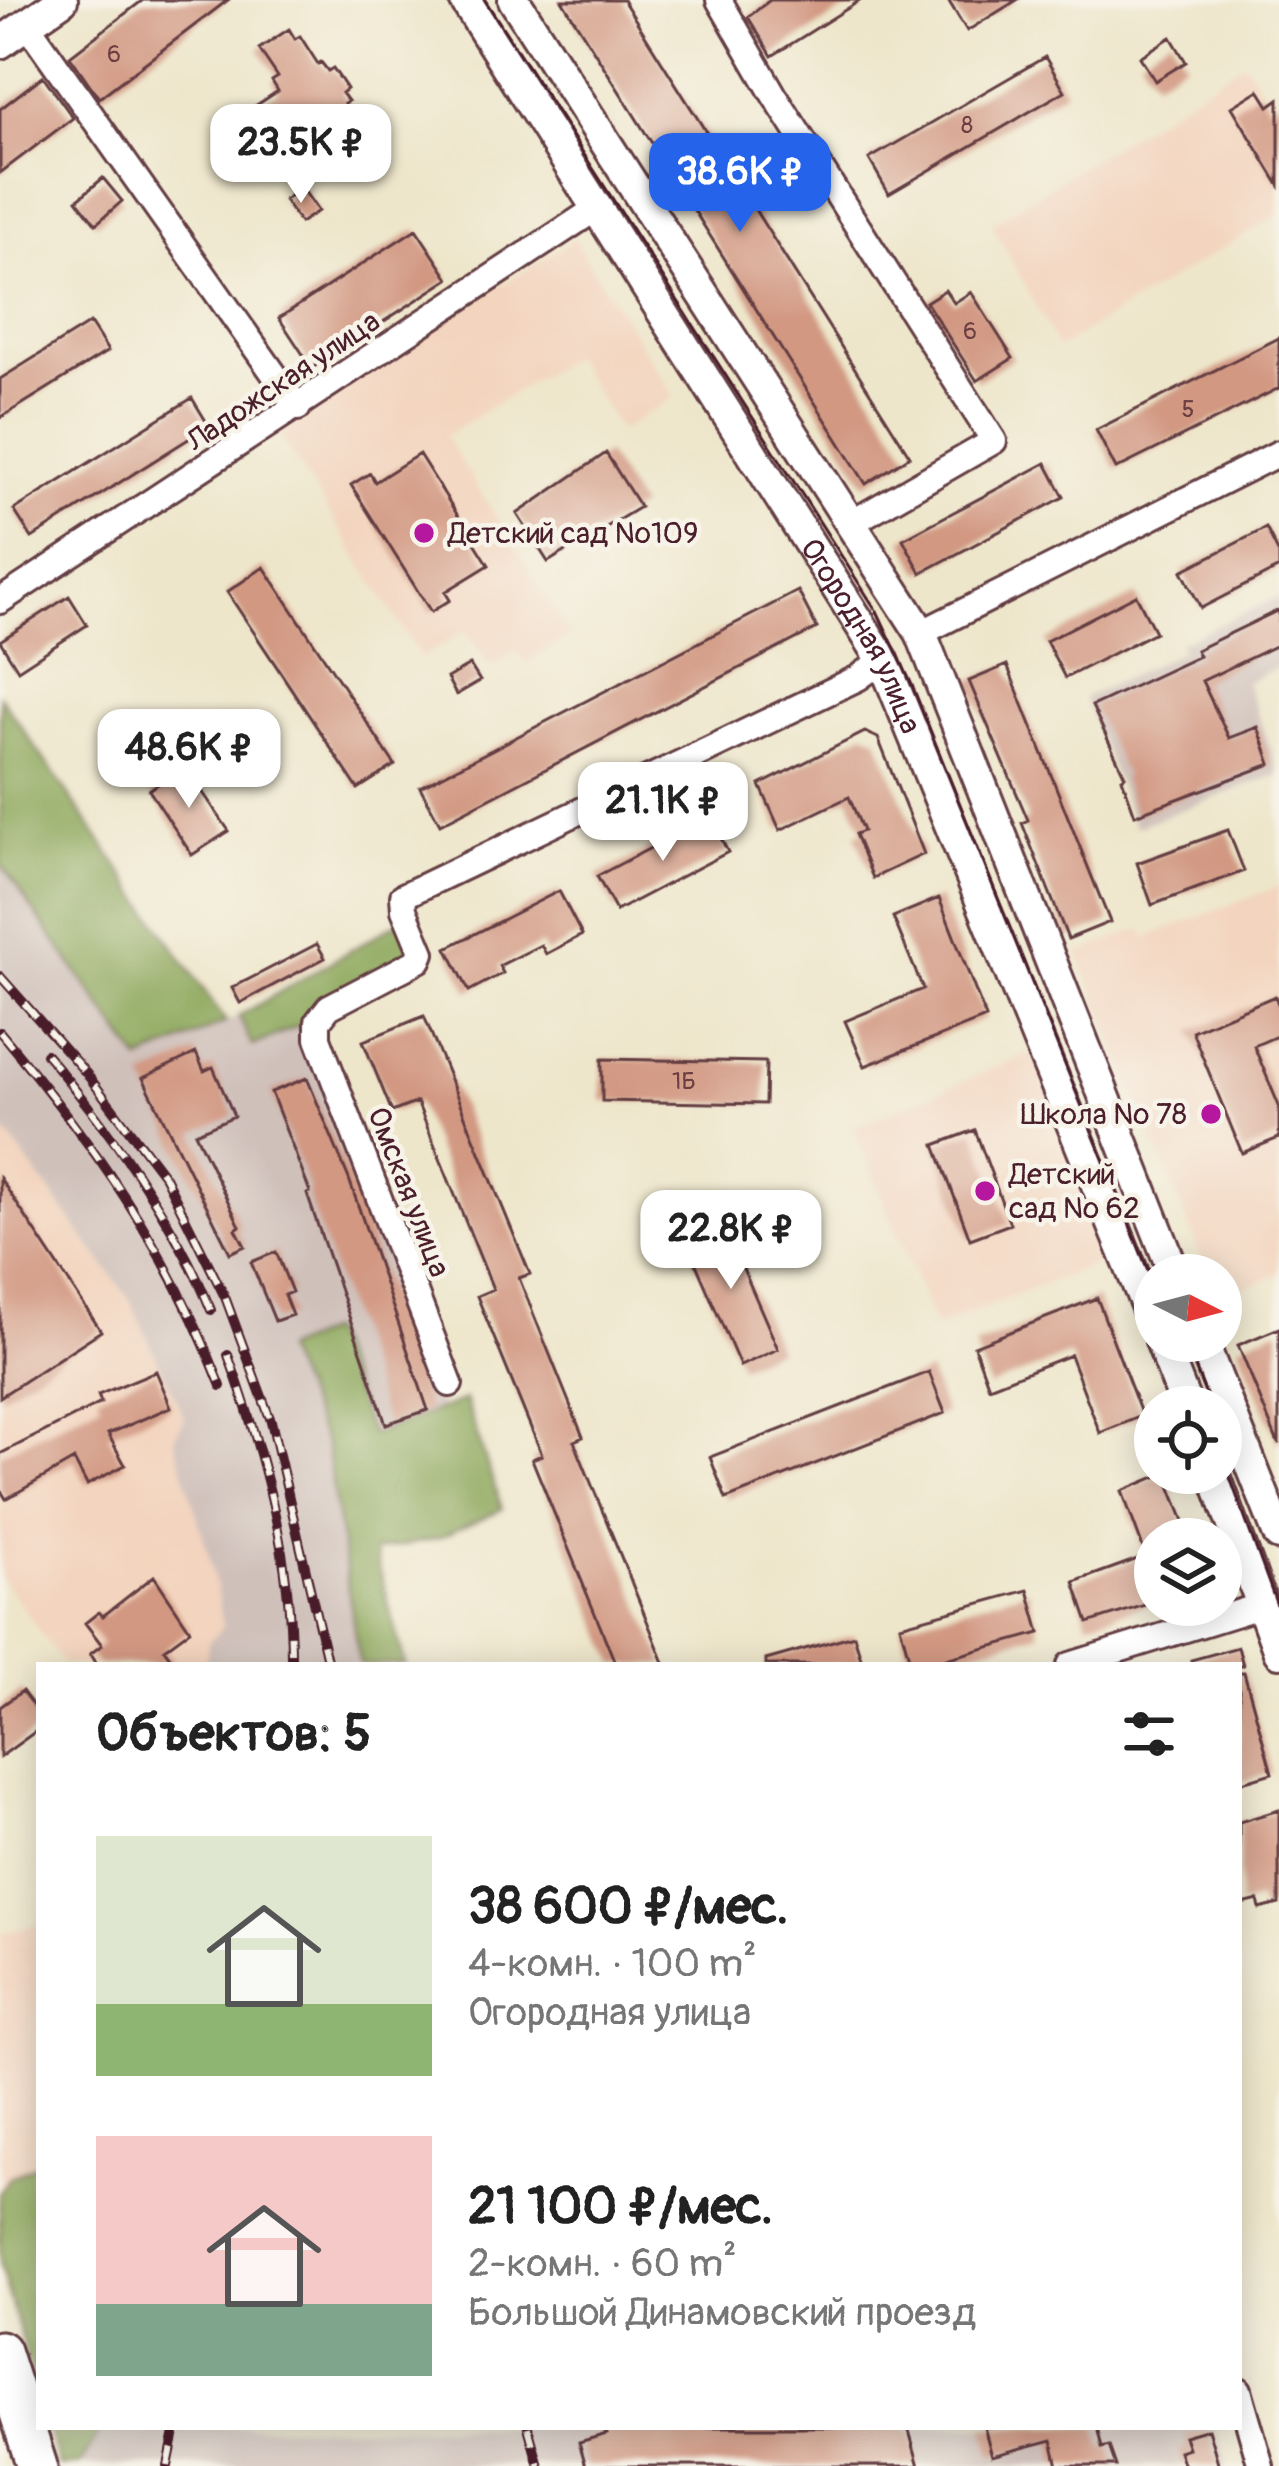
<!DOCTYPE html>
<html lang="ru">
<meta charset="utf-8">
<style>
:root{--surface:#fff;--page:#f6f6f6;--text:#222;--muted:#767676;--accent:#2563eb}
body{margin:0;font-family:Pangolin,sans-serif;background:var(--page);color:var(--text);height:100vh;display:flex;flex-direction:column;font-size:45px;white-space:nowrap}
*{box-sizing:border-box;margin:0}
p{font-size:39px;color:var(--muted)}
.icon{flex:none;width:66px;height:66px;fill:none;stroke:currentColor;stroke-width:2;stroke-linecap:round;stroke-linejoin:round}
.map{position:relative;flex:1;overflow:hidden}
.drawer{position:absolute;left:36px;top:1662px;width:1206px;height:768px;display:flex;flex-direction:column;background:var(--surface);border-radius:0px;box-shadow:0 6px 30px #0003}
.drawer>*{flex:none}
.needle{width:78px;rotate:96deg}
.tools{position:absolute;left:1134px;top:1254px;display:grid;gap:24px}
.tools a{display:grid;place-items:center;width:108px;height:108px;border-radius:50%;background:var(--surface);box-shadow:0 6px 30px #0003;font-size:60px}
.price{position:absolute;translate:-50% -102px;padding:0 27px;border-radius:24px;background:#fff;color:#222;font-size:39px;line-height:78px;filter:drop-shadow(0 3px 6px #0008)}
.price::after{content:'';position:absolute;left:50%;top:72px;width:36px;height:27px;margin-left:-18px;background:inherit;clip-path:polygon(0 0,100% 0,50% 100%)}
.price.selected{background:var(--accent);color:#fff}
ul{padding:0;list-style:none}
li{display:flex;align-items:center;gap:36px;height:300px;padding:0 60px}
li span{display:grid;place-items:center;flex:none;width:336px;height:240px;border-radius:0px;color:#555}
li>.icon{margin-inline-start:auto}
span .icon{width:144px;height:144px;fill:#fffc;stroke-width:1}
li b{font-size:51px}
h2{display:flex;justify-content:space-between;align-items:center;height:144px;padding:0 60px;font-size:51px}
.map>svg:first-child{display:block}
</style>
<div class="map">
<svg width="1279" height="2466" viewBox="0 0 1279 2466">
<rect width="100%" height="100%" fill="#f7f3e8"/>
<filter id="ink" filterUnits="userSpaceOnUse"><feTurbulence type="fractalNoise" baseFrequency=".00833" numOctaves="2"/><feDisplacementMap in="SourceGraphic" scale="24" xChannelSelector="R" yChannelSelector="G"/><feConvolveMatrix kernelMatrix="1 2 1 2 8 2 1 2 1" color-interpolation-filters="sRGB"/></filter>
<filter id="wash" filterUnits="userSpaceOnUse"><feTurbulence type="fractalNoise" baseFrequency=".004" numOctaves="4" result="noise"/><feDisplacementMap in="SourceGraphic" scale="48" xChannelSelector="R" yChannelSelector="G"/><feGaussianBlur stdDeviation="2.7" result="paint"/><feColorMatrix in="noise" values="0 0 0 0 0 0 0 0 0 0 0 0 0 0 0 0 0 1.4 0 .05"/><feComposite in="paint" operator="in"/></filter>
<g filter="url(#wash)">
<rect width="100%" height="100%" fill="#eee6cb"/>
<!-- built -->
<path fill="#f3d4be" d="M 1244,62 L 1279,117 L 1279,214 L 1058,348 L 992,224 Z
M 574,239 L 674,397 L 620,431 L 572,356 L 445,436 L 570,635 L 525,663 L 517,650 L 490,667 L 466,630 L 421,658 L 276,429 Z
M 1279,886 L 1279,1274 L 1221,1297 L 1221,1275 L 1209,1275 L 1078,954 L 1142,928 L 1147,937 Z
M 1034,1052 L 1116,1256 L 935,1327 L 854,1127 Z
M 0,1124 L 130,1300 L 185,1419 L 223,1627 L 208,1643 L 206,1665 L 63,1665 L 0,1576 Z
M 39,1924 L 39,2163 L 9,2179 L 0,2192 L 0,1934 Z"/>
<!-- industrial -->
<path fill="#cfc0ba" d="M 1279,597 L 1279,667 L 1246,682 L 1279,774 L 1135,827 L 1084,698 L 1182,651 L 1179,643 Z
M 0,863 L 139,1060 L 239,1016 L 253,1046 L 312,1020 L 310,1036 L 442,1408 L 371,1436 L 328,1332 L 283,1350 L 326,1445 L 360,1665 L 206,1665 L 208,1643 L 223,1626 L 212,1567 L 174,1437 L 185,1419 L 130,1300 L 0,1124 Z
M 102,2427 L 1216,2427 L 1228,2466 L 78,2466 Z"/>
<!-- forest -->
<path fill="#8aa659" stroke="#6a6242" stroke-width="3" d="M 0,696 L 226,1022 L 140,1061 L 0,863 Z
M 400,921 L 412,952 L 312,1020 L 252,1046 L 239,1016 Z
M 328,1331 L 371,1435 L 465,1400 L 502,1509 L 439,1538 L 374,1551 L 405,1665 L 360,1665 L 326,1445 L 283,1350 Z
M 39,2163 L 39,2399 L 0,2266 L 0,2192 L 8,2179 Z
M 47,2427 L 102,2427 L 80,2465 L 59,2466 Z"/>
<g id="blocks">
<!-- building -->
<path fill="#d29882" d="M 143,0 L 228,0 L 99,98 L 70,56 Z
M 562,0 L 623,0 L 910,456 L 866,484 Z
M 770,0 L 861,0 L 772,56 L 748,17 Z
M 948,0 L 1017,0 L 967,31 Z
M 289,29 L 295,39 L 300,36 L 318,64 L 321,62 L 328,71 L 333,68 L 347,89 L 342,93 L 348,101 L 344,103 L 363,132 L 358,135 L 364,144 L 335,163 L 322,144 L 315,148 L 304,130 L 272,151 L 269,146 L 257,154 L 237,124 L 249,116 L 246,112 L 278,91 L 272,81 L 278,77 L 259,49 Z
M 1171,37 L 1186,62 L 1155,81 L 1140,57 Z
M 1045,57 L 1065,91 L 889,194 L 869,159 Z
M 43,76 L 73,118 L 0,173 L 0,109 Z
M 1259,90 L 1269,106 L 1279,99 L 1279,185 L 1232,107 Z
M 103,178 L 122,201 L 96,224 L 77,200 Z
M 302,188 L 318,211 L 300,223 L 284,200 Z
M 416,229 L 449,279 L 312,368 L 279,318 Z
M 945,290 L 954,303 L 971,292 L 1013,358 L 977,381 L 926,302 Z
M 90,323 L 108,351 L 0,418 L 0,379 Z
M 1279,338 L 1279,388 L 1116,469 L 1096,430 Z
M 192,398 L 209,426 L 32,538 L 14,510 Z
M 606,453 L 640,507 L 548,562 L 517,514 Z
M 419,454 L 489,565 L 445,592 L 450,600 L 431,612 L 351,485 L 370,473 L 375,482 Z
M 1046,463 L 1064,497 L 921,573 L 903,539 Z
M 1266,528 L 1279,554 L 1279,568 L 1201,608 L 1182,571 Z
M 264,567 L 395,765 L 358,789 L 227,592 Z
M 798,591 L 817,628 L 440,824 L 420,787 Z
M 1136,595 L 1155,632 L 1065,678 L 1046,641 Z
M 69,596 L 87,625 L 18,670 L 0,641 Z
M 1279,610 L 1279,644 L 1202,681 L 1229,738 L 1258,727 L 1271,764 L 1135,815 L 1122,778 L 1125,776 L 1092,706 L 1199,656 L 1196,650 Z
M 470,665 L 480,681 L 456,695 L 447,678 Z
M 1007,665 L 1110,922 L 1068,939 L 1022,823 L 1028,820 L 969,681 Z
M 865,732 L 878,738 L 924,854 L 873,878 L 855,834 L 863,831 L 849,797 L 780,830 L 760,785 Z
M 185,766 L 229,831 L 192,855 L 149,790 Z
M 710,817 L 728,852 L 616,911 L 597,876 Z
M 1228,830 L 1244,871 L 1152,905 L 1137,863 Z
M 559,891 L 582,935 L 546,954 L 541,945 L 499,966 L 503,973 L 469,991 L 447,948 Z
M 939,898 L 986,1018 L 865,1066 L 845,1021 L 923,989 L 893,917 Z
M 317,944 L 325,958 L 240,1003 L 232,988 Z
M 1275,996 L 1279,1006 L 1279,1035 L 1254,1046 L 1279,1106 L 1279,1138 L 1242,1153 L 1192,1031 Z
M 424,1016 L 530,1274 L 519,1278 L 583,1437 L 574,1441 L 665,1665 L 616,1665 L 532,1459 L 542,1455 L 477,1296 L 493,1289 L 417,1102 L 392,1112 L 363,1041 Z
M 196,1053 L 204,1071 L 213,1067 L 234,1116 L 195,1133 L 240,1226 L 236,1229 L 245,1246 L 230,1253 L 143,1078 Z
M 602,1059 L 766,1062 L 765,1104 L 602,1101 Z
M 307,1078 L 349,1179 L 428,1410 L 386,1424 L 307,1194 L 310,1192 L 271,1092 Z
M 975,1130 L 1010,1224 L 970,1239 L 935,1145 Z
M 0,1178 L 101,1331 L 0,1397 Z
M 721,1218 L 778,1349 L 740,1366 L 683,1234 Z
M 276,1252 L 292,1292 L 284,1295 L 292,1315 L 275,1321 L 251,1262 Z
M 1097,1298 L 1142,1416 L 1100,1433 L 1070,1355 L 989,1387 L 974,1346 Z
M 1279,1328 L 1279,1443 L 1278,1443 L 1238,1345 Z
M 156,1371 L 171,1407 L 108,1434 L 125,1465 L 87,1485 L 74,1460 L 6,1499 L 0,1489 L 0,1454 L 101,1403 L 98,1395 Z
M 929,1372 L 945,1413 L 726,1499 L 710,1457 Z
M 1165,1473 L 1191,1539 L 1155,1539 L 1155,1602 L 1088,1623 L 1074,1582 L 1146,1556 L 1122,1491 Z
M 154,1576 L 190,1630 L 164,1649 L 176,1665 L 98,1665 L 90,1654 L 102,1645 L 85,1623 L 99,1612 L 103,1616 Z
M 1028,1590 L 1040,1633 L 924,1665 L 911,1665 L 900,1625 Z
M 854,1635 L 863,1665 L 766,1665 L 766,1660 Z
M 1238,1647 L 1243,1665 L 1192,1665 L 1191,1660 Z
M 1239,1672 L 1244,1672 L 1272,1773 L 1239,1783 Z
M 22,1691 L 39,1714 L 39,1729 L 0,1757 L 0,1707 Z
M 1279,1810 L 1279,1904 L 1260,1909 L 1258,1900 L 1239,1905 L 1239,1822 Z
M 605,2427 L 908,2427 L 919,2466 L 586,2466 L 579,2442 L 607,2434 Z
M 984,2427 L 1097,2427 L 1102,2448 L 1109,2446 L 1116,2466 L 1058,2466 L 1052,2440 L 992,2456 Z
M 1208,2429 L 1219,2466 L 1184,2466 L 1179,2451 L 1188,2448 L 1184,2436 Z"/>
</g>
</g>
<g filter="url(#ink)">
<use href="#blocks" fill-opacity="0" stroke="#633d43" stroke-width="3"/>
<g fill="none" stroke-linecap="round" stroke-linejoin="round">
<!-- minor casing -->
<g stroke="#633d43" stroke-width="30">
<path id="minor" d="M 719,0 L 774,95 L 994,441 L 853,522
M 27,24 L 298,408
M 0,601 L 597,208
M 921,633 L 1279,453
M 450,1384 L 318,1038 L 318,1021 L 329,1007 L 419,960 L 422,953 L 404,910 L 403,896 L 858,678 L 883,660
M 1070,1665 L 1263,1605
M 1239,2390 L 1261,2466"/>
</g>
<!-- tertiary casing -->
<g stroke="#633d43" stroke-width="36">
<g id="tertiary">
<path id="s1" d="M 465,0 L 883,660 L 1155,1327"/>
<path d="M 514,0 L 921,633 L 1175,1275"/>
<path d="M 0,43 L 62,0"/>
<path d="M 1161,1341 L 1187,1407"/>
<path d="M 1202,1341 L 1279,1535"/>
<path d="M 1214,1473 L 1279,1652"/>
</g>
</g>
<!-- primary casing -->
<g stroke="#633d43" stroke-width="45">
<path id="primary" d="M 0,2351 L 37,2466"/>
</g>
<!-- minor -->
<use href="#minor" stroke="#fff" stroke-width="24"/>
<!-- tertiary -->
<use href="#tertiary" stroke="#fff" stroke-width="30"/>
<!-- primary -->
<use href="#primary" stroke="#fff" stroke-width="39"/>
<!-- tram -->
<path stroke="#4a1f2b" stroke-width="3" d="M 485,0 L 878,613 L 912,685 L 1155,1288
M 1185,1341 L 1211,1407
M 1221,1453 L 1279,1611"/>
<!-- rail casing -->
<g stroke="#4a1f2b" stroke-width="10">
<path id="rail" d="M 0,976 L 86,1073 L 165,1177 L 225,1297 L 271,1421 L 328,1665
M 0,1032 C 96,1147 166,1245 221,1386
M 46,1054 C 110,1130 173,1217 211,1310
M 228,1355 C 264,1454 292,1559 291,1665
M 528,2427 L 539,2466
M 168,2466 L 176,2427"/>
</g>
<!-- rail -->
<use href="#rail" stroke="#f7f3e8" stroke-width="6" stroke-dasharray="18" stroke-linecap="butt"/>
</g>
</g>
<!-- markers -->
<g fill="#b5179e" stroke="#f7f3e8" stroke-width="4.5">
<circle cx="424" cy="533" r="12"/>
<circle cx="1211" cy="1114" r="12"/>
<circle cx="985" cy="1191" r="12"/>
</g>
<g text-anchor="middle" stroke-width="9" stroke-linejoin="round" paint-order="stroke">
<!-- number labels -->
<g font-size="24" fill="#6c3d41">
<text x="114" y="62">6</text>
<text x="967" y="133">8</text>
<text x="970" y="339">6</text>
<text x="1188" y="417">5</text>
<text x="684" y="1089">1Б</text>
</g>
<!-- street labels -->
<g font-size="30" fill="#4a1f2b" stroke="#f7f3e8">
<text transform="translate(283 381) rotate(-34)" y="10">Ладожская улица</text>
<text dy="10" stroke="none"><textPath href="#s1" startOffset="750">Огородная улица</textPath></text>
<text transform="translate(409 1192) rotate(69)" y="10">Омская улица</text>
</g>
<!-- poi labels -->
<g font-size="30" fill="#4a1f2b" stroke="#f7f3e8" text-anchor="start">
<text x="448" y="543">Детский сад №109</text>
<text x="1187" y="1124" text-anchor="end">Школа № 78</text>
<text x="1009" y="1184">Детский<tspan x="1009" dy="34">сад № 62</tspan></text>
</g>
</g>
</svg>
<div class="tools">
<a><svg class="needle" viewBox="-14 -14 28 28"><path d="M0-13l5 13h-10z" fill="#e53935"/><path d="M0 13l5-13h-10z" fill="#767676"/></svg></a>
<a><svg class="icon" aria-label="locate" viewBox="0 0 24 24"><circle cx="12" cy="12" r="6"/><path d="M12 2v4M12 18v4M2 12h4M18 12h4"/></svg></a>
<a><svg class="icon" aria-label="layers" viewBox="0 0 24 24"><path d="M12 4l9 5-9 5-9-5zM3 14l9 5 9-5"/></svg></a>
</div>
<b class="price" style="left:301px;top:206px">23.5K ₽</b>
<b class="price selected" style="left:740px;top:235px">38.6K ₽</b>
<b class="price" style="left:189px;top:811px">48.6K ₽</b>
<b class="price" style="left:663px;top:864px">21.1K ₽</b>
<b class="price" style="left:731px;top:1292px">22.8K ₽</b>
<section class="drawer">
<h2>Объектов: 5<svg class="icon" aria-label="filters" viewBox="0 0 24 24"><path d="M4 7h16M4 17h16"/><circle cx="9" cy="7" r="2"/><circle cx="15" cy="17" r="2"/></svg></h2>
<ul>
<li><span style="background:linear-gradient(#dfe7d0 70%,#8fb573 0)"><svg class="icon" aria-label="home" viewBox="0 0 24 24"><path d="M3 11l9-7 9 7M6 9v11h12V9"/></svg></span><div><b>38 600 ₽/мес.</b><p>4-комн. · 100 m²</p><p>Огородная улица</p></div></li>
<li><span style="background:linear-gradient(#f6c9c9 70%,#7fa58c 0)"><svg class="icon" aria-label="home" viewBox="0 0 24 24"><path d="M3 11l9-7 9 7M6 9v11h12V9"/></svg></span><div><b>21 100 ₽/мес.</b><p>2-комн. · 60 m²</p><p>Большой Динамовский проезд</p></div></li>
</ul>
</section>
</div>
